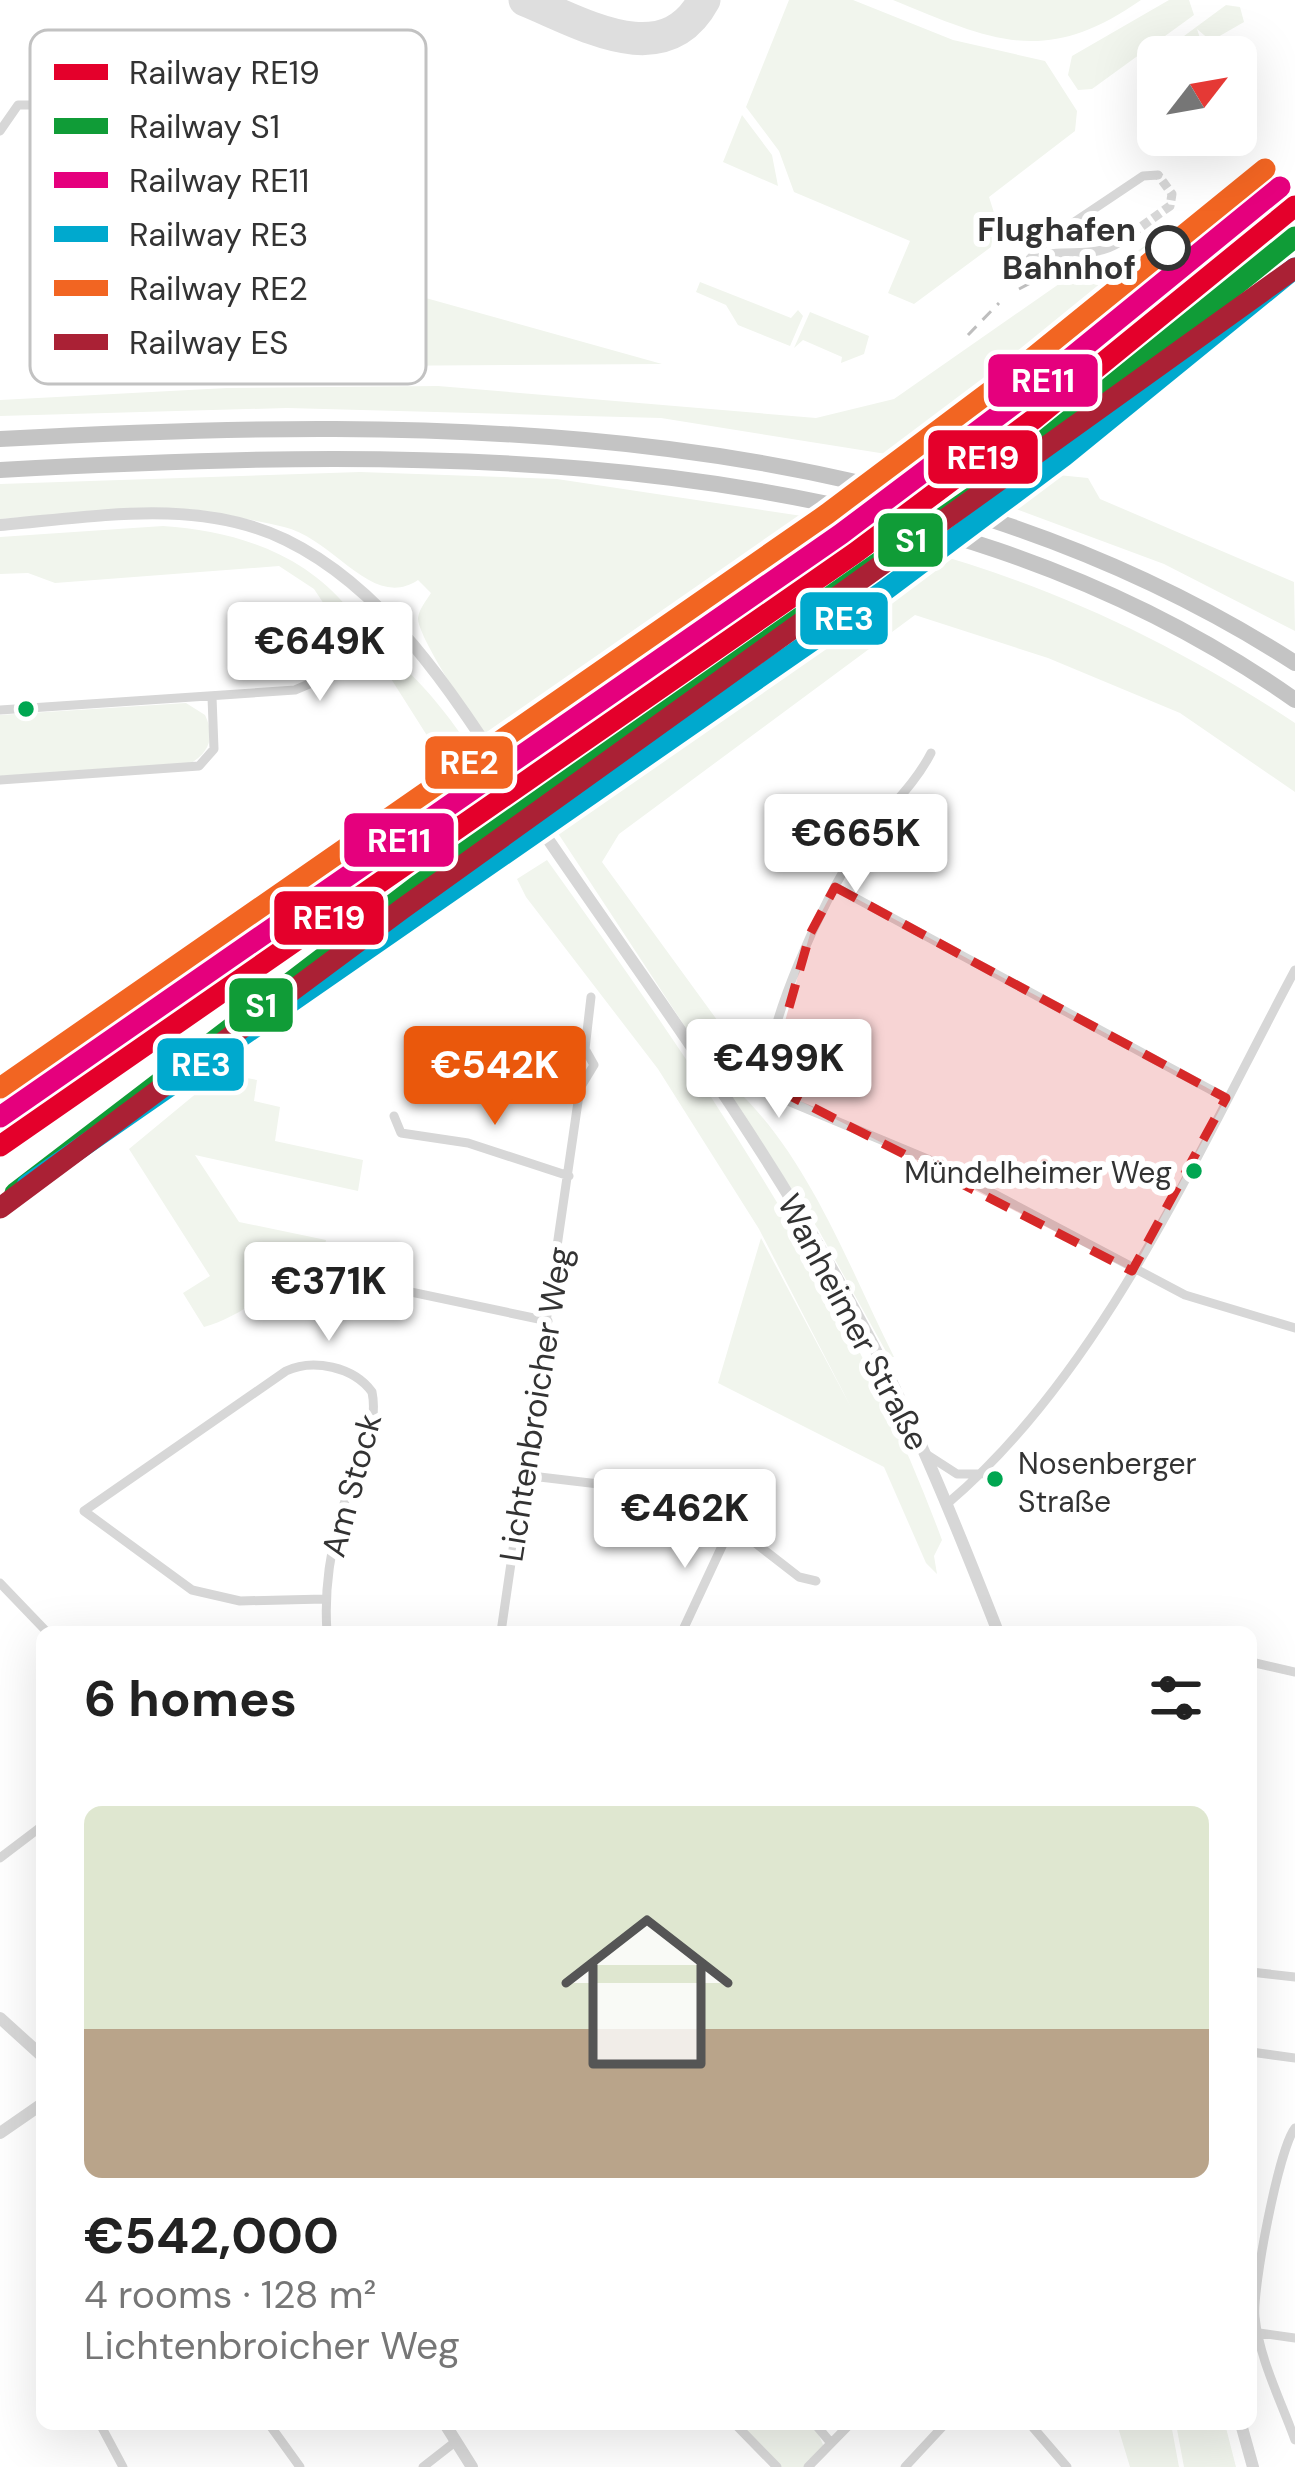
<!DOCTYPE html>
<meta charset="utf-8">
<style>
:root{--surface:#fff;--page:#f6f6f6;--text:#222;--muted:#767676;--accent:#ea580c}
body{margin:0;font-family:"DM Sans",sans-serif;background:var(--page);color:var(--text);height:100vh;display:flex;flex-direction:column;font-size:45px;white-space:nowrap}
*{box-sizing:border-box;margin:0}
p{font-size:39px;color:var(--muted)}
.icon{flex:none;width:66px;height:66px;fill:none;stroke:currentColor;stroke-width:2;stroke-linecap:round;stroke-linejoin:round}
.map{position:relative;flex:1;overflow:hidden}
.side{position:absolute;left:36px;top:1626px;width:1221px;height:804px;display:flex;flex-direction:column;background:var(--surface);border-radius:18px;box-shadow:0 12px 48px #0002}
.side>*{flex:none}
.needle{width:78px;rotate:59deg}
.buttons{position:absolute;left:1137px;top:36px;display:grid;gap:24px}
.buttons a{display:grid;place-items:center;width:120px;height:120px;border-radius:18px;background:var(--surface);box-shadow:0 12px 48px #0002;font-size:60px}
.price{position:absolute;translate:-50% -102px;padding:0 27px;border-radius:12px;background:#fff;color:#222;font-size:39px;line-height:78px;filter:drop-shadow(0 3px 6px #0008)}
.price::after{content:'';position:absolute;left:50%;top:72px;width:36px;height:27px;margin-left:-18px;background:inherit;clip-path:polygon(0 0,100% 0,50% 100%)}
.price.active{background:var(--accent);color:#fff}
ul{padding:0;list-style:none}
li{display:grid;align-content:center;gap:24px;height:636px;padding:0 48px}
li span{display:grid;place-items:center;height:372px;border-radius:18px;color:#555}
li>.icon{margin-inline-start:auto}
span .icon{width:216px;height:216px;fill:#fffc;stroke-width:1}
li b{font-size:51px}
h2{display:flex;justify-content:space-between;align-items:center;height:144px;padding:0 48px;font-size:51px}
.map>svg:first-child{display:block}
</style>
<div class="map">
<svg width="1295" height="2467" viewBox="0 0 1295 2467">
<rect width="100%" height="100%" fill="#fff"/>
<!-- green -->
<path fill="#f1f5ed" d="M 789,0 L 853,0 L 953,40 L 1045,61 L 1077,111 L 1075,131 L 989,197 L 996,219 L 991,247 L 914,304 L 888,293 L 910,241 L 794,192 L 779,151 L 746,107 Z
M 893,0 L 1141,0 C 1045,67 993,41 893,0 Z
M 1169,0 L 1189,0 L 1194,15 L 1092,89 L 1078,90 L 1068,75 L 1072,56 Z
M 1226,5 L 1240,7 L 1244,22 L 1211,41 L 1197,29 L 1203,47 L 1196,52 L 1184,36 Z
M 742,115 L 772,155 L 778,186 L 723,162 Z
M 1227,188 L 1237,201 L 924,460 L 661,418 L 287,408 L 0,416 L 0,400 L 227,388 L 438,386 L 816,418 L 894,399 L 1079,270 L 1119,264 Z
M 112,224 L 192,252 L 155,338 L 230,367 L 243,336 L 304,340 L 354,278 L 662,364 L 231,367 L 231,372 L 55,381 L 76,344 L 65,340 Z
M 700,282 L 791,318 L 798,310 L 803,316 L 790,346 L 738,325 L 726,305 L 696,292 Z
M 1139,311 L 1108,342 L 1111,346 L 949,469 L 943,482 L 922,476 L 1059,378 Z
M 810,312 L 869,336 L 864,354 L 841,363 L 842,357 L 803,340 L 794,348 Z
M 360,472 L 557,479 L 849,523 L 808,553 L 737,579 L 496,755 C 480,730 417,637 418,618 C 419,609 426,601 431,593 L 418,580 C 372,611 335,539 284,527 C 190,503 96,512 0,519 L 0,484 Z
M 1038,473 L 1088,478 L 1100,499 L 1294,582 L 1295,631 L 1164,564 L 989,499 Z
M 856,524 L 879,530 L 512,777 L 498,757 L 739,583 L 810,557 Z
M 163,526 C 233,531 301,551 348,608 L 343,613 L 326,607 L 314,589 L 279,566 L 55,583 L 28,573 L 0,574 L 0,537 Z
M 918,549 C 1056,587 1175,644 1295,723 L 1295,792 L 1180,713 L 1048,658 L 915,615 L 619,834 L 602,862 L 752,1068 L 741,1094 C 811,1163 850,1269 894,1357 L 889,1357 L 818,1229 L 546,815 Z
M 375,649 C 414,665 459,730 482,765 L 466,776 L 452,775 L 388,674 L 363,653 Z
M 186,703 L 205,715 C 215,736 210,753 189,764 L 0,776 L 0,715 Z
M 547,860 C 700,1073 851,1293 942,1540 L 934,1556 L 937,1574 L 926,1563 L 884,1467 L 718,1383 L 761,1238 L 853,1411 L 759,1229 L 658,1069 L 526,897 L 517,879 Z
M 221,1073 L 257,1080 L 254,1101 L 280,1107 L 275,1141 L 363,1160 L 358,1191 L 195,1155 L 239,1222 L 326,1240 L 320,1269 C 278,1277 249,1315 204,1327 L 183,1293 L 210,1276 L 129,1149 Z
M 734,2424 L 814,2424 L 824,2447 L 804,2467 L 780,2467 Z
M 1117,2424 L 1171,2424 L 1179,2467 L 1130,2467 Z
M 1176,2424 L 1225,2424 L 1236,2467 L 1184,2467 Z"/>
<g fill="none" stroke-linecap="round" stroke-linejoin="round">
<!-- taxiway -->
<path stroke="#dedede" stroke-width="33" d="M 525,0 C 582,23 664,74 704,0"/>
<!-- minor-tunnel -->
<path stroke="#d6d6d6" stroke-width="9" stroke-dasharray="9 4.5" stroke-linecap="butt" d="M 1120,242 L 1170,206 L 1172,194 L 1158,175"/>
<!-- minor -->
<path stroke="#d7d7d7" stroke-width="9" d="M 0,131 L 18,105 L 36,105 L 377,239
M 1032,259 C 1063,246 1091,261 1120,242
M 1027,262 L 1046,241 L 1143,176 L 1158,175
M 0,710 L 295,690 L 323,678 L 387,619
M 931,753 C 912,790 880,815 857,849 C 824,899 764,1025 767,1084 L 776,1096 L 932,1161 L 1185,1295 L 1295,1328
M 0,780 L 199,766 L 214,749 L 212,697
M 835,887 L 1226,1098
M 394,1116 L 401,1133 L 468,1143 L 569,1176
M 302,1269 L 548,1321
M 926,1454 L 957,1474 L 981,1474
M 523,1475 L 649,1490 L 754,1542 L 799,1577 L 816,1581
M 948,1503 C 1103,1372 1200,1147 1295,970
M 0,1583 L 47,1632
M 324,1599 L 240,1601 L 192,1590 L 84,1511 L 286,1371 C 313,1358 354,1367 372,1392 C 380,1430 353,1474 342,1510 C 330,1550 324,1590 327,1632
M 501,1632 L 580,1088 L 594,1065 L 585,1049 L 591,997
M 682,1632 L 730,1529
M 1251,1662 L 1295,1672
M 0,1858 L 42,1826
M 1251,1972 L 1295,1977
M 1251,2052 L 1295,2058
M 1295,2128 C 1279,2148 1252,2289 1255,2317 C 1259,2358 1281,2401 1295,2440
M 1259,2333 L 1295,2338
M 100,2424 L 123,2467
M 269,2424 L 300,2467
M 735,2424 L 777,2467
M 815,2424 L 831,2443
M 1030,2424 L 1067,2467
M 423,2467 L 455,2442
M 808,2467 L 850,2424
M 905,2467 L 945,2424"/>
<!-- tertiary -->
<path stroke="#d7d7d7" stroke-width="12" d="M 0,525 C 94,517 198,497 286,540 C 407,599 479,739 552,845 C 656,997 767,1146 854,1309 C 911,1413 955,1522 998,1632
M 0,2018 L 42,2056
M 0,2133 L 42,2104
M 445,2424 L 472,2467
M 1241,2424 L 1253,2467"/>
<!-- motorway -->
<path stroke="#c4c4c4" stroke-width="16" d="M 0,439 C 442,415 909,415 1295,663
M 0,470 C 433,446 924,438 1295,700"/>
<!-- rail -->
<path stroke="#bebebe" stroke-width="3" stroke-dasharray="12 9" stroke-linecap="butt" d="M 1019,289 L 1059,268
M 968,335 L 999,303
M 0,1136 L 89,1084"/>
<!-- rail-1 casing -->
<g stroke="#fff" stroke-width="30">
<path id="rail-1" d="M 0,1146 L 855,553 L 1034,419 L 1295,206"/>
</g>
<!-- rail-2 casing -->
<g stroke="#fff" stroke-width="30">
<path id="rail-2" d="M 15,1193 L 418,885 L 985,488 L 1295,237"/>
</g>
<!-- rail-3 casing -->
<g stroke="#fff" stroke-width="30">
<path id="rail-3" d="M 0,1117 L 841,534 L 1019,400 L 1280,187"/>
</g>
<!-- rail-4 casing -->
<g stroke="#fff" stroke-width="30">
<path id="rail-4" d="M 27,1185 L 884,591 L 1064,456 L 1295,268"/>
</g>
<!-- rail-5 casing -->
<g stroke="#fff" stroke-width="30">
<path id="rail-5" d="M 0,1088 L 827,514 L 1004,381 L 1265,169"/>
</g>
<!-- rail-6 casing -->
<g stroke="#fff" stroke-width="30">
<path id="rail-6" d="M 0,1208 L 402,909 L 1295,268"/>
</g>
<!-- rail-1 -->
<use href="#rail-1" stroke="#e4002b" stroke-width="21"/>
<!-- rail-2 -->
<use href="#rail-2" stroke="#109c37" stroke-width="21"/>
<!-- rail-3 -->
<use href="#rail-3" stroke="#e5007d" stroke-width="21"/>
<!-- rail-4 -->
<use href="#rail-4" stroke="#00a9ce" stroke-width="21"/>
<!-- rail-5 -->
<use href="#rail-5" stroke="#f26522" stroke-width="21"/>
<!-- rail-6 -->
<use href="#rail-6" stroke="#aa2135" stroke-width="21"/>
</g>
<!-- marked area -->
<path fill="#d62828" fill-opacity="0.2" stroke="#d62828" stroke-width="9" stroke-dasharray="24 15" stroke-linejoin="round" d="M 835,887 L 1226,1098 L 1132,1271 L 767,1084 L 810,934 Z"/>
<!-- markers -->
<circle fill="#fff" stroke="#333" stroke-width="6" cx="1168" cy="248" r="20"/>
<g fill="#00a651" stroke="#fff" stroke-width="4.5">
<circle cx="26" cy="709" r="10"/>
<circle cx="1194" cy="1171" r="10"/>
<circle cx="995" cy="1479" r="10"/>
</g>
<g text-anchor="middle" stroke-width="12" stroke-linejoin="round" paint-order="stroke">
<!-- bus labels -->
<g font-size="30" fill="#333" stroke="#fff" text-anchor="end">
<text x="1172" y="1183">Mündelheimer Weg</text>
<text x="1018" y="1474" text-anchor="start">Nosenberger<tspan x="1018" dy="38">Straße</tspan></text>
</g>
<!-- stop labels -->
<g font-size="33" font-weight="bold" fill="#333" stroke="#fff" text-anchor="end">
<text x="1136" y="241">Flughafen<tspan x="1136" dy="38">Bahnhof</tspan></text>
</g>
<!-- street labels -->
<g font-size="33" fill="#333" stroke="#fff">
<text transform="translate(854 1322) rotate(62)" y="12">Wanheimer Straße</text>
<text transform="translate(535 1404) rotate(-81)" y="12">Lichtenbroicher Weg</text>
<text transform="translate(351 1485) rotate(-75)" y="12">Am Stock</text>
</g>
</g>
<!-- legend -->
<rect x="30" y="30" width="396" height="354" rx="18" fill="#fff" stroke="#c2c2c2" stroke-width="3"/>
<rect x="54" y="64" width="54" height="16" fill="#e4002b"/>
<rect x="54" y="118" width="54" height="16" fill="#109c37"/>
<rect x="54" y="172" width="54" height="16" fill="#e5007d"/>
<rect x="54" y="226" width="54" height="16" fill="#00a9ce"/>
<rect x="54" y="280" width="54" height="16" fill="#f26522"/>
<rect x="54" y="334" width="54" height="16" fill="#aa2135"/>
<g font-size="33" fill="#333">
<text x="129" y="84">Railway RE19</text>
<text x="129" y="138">Railway S1</text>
<text x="129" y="192">Railway RE11</text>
<text x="129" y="246">Railway RE3</text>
<text x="129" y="300">Railway RE2</text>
<text x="129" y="354">Railway ES</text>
</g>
<g stroke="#fff" stroke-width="4.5">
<rect x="986" y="352" width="114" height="57" rx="12" fill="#e5007d"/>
<rect x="926" y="428" width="114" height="58" rx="12" fill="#e4002b"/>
<rect x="876" y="511" width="69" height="58" rx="12" fill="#109c37"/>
<rect x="798" y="590" width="92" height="57" rx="12" fill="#00a9ce"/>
<rect x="423" y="734" width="92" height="57" rx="12" fill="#f26522"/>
<rect x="342" y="811" width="114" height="58" rx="12" fill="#e5007d"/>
<rect x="272" y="889" width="114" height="58" rx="12" fill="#e4002b"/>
<rect x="227" y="976" width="68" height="58" rx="12" fill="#109c37"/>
<rect x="155" y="1036" width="91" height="57" rx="12" fill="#00a9ce"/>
</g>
<g font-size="33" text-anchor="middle" font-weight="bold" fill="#fff">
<text x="1043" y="392">RE11</text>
<text x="983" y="469">RE19</text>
<text x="911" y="552">S1</text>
<text x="844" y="630">RE3</text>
<text x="469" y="774">RE2</text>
<text x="399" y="852">RE11</text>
<text x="329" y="929">RE19</text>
<text x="261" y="1017">S1</text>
<text x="201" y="1076">RE3</text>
</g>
</svg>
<div class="buttons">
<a><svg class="needle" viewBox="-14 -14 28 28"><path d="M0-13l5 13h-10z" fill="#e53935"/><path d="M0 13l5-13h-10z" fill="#767676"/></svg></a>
</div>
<b class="price" style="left:320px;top:704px">€649K</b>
<b class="price" style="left:856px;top:896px">€665K</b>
<b class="price" style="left:779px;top:1121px">€499K</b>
<b class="price active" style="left:495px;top:1128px">€542K</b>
<b class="price" style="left:329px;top:1344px">€371K</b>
<b class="price" style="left:685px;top:1571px">€462K</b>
<section class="side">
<h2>6 homes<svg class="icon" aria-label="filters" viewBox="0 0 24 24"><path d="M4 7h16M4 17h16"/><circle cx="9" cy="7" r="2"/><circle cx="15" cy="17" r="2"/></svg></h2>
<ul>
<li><span style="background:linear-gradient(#dfe7d0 60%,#b9a48a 0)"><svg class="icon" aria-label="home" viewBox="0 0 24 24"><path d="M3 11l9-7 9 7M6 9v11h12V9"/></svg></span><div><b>€542,000</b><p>4 rooms · 128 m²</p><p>Lichtenbroicher Weg</p></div></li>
</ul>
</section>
</div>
